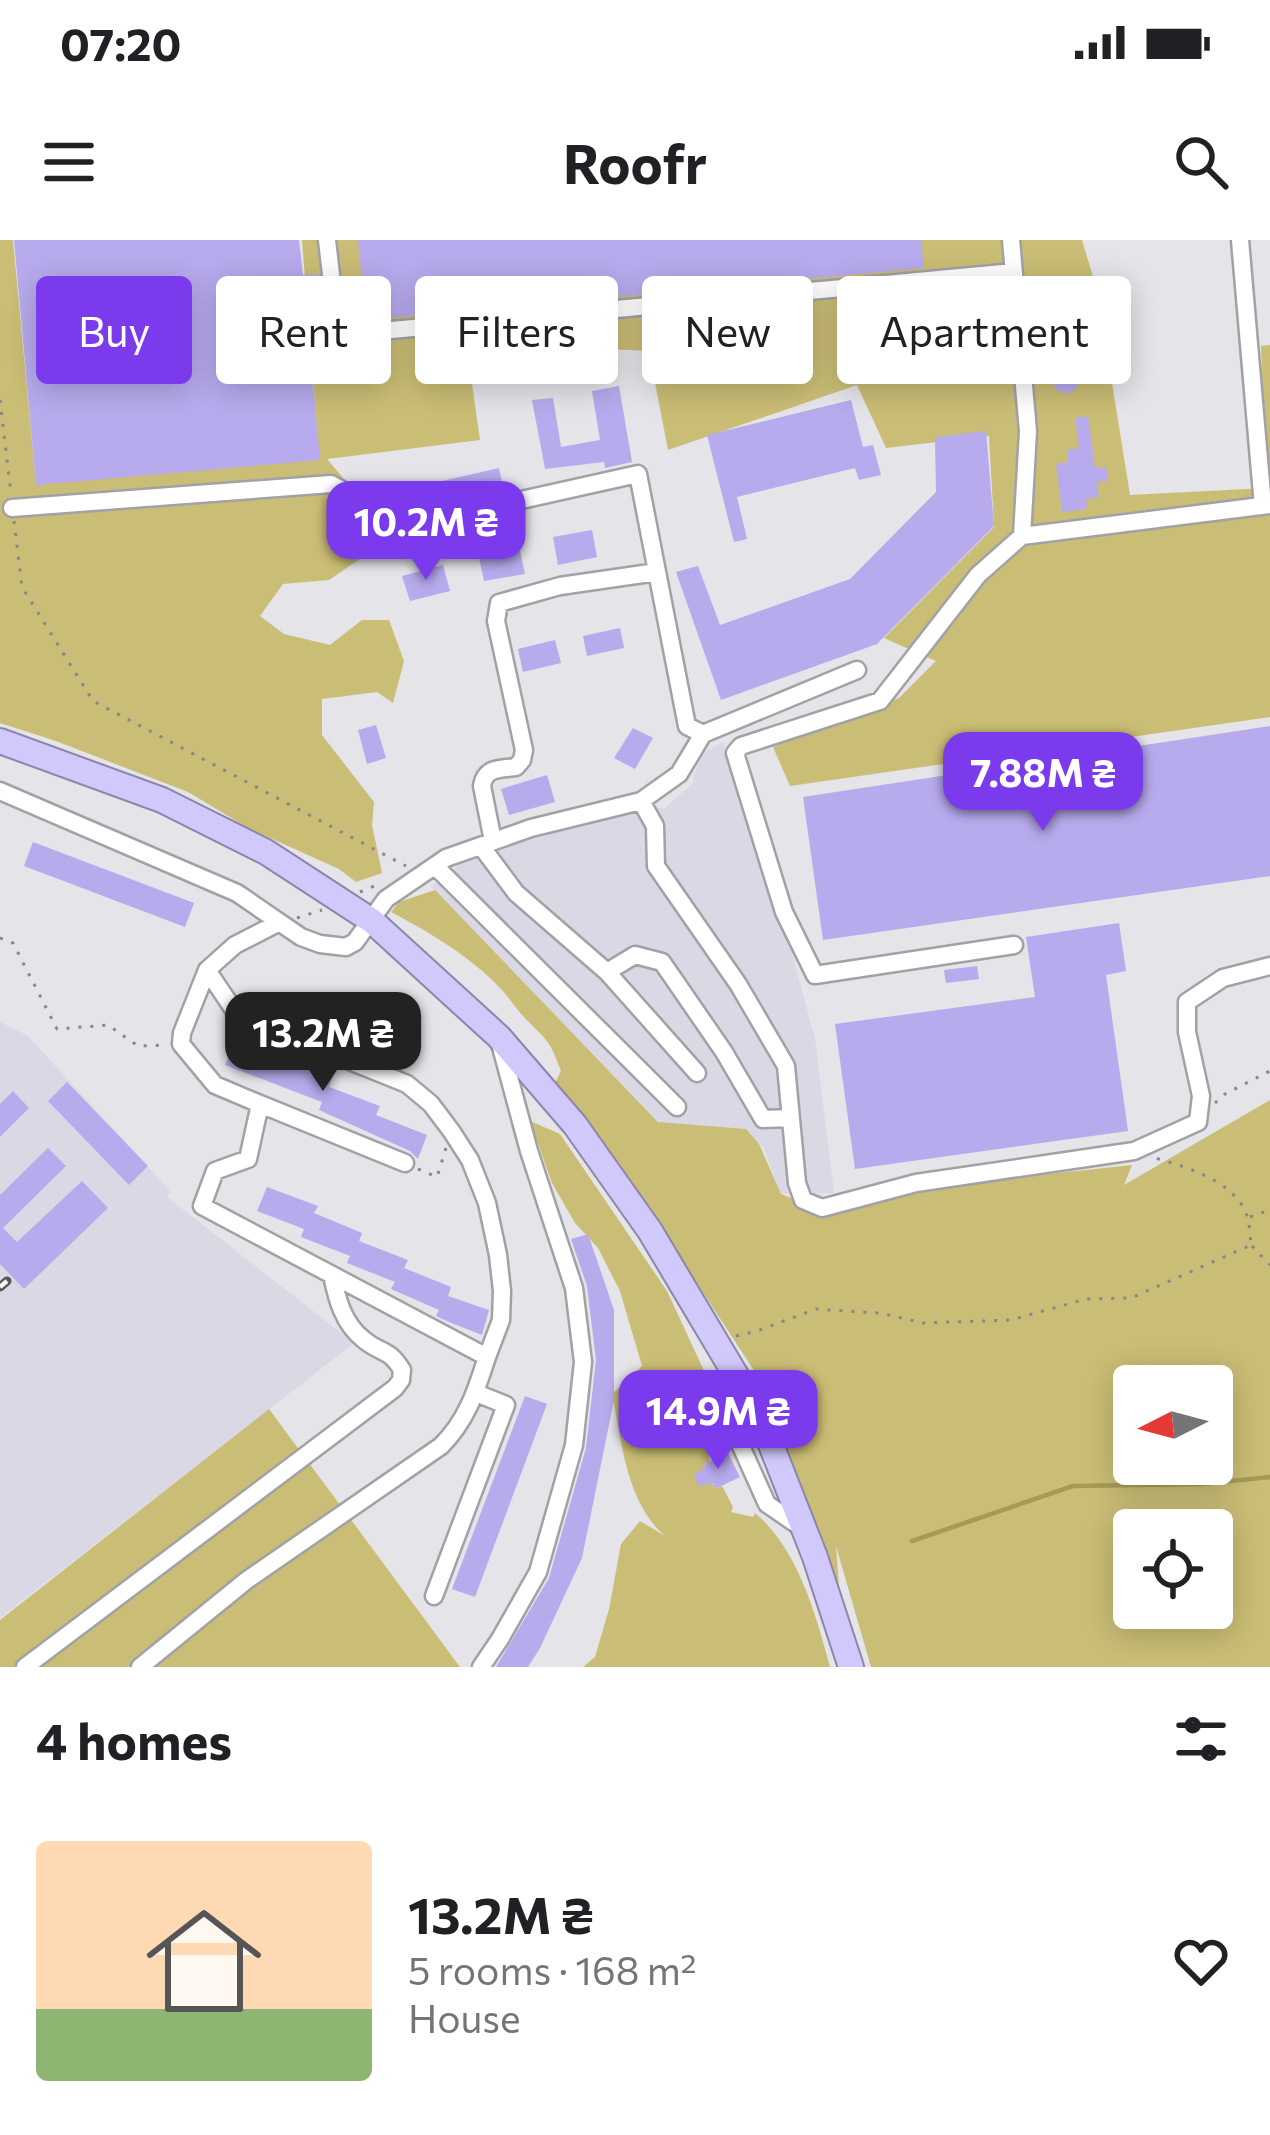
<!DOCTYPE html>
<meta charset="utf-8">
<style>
:root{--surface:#fff;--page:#f6f6f6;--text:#202124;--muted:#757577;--line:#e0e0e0;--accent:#7c3aed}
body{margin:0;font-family:Commissioner,sans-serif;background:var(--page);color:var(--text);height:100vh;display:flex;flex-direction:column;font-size:45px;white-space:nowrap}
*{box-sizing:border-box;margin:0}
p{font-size:39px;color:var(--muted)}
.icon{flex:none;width:66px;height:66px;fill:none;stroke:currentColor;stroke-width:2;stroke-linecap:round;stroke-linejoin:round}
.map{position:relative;height:1427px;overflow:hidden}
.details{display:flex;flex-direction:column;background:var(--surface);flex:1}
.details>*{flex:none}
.banner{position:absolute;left:36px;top:36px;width:1200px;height:108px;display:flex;gap:24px}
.needle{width:78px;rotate:264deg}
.controls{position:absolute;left:1113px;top:1125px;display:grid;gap:24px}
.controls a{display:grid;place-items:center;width:120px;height:120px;border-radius:12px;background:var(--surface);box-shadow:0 6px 30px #0003;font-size:60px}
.price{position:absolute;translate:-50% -102px;padding:0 27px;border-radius:24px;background:var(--accent);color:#fff;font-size:39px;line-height:78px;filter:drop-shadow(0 3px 6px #0008)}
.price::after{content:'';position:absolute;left:50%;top:72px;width:36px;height:27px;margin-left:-18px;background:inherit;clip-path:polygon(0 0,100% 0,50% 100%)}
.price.selected{background:#222;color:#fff}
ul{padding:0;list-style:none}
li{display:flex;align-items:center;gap:36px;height:300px;padding:0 36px}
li+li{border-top:3px solid var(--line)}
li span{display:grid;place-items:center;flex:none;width:336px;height:240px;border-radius:12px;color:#555}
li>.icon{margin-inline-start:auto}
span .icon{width:144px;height:144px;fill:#fffc;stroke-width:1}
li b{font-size:51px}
h2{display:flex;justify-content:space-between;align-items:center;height:144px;padding:0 36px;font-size:51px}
.chip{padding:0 42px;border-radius:12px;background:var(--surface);box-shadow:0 6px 30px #0003;font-size:42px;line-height:108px}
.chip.selected{background:var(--accent);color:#fff}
.status{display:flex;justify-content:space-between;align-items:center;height:84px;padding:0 60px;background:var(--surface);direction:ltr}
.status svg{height:33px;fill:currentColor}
header{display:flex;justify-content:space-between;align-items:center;height:156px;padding:0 36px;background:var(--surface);font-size:54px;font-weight:700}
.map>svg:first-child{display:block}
</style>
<div class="status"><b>07:20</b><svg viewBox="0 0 49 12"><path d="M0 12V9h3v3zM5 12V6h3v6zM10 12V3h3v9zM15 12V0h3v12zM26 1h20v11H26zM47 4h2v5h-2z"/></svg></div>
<header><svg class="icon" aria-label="menu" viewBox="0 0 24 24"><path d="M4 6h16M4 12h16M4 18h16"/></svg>Roofr<svg class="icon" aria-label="search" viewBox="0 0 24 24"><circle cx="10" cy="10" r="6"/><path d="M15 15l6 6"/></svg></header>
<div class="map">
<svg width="1270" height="1427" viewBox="0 0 1270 1427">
<rect width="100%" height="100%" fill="#e4e4e9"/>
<!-- built -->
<path fill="#dad8e4" d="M 723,502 L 792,713 L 815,799 L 834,953 L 781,954 L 764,909 L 745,889 L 662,885 L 431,647 L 469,617 L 628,572 L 665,568 L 692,544 L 700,515 Z
M 0,782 L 28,796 L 170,951 L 167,957 L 354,1103 L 0,1378 Z"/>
<!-- green -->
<path fill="#cabd75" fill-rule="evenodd" d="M 0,0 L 13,0 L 36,244 L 319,219 L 302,0 L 1082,0 L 1097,50 L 1130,255 L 1266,248 L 1261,106 L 1270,105 L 1270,477 L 790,546 L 773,507 L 899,458 L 936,421 L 884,398 L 994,287 L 989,196 L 886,208 L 857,145 L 668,210 L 649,111 L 466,102 L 480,200 L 327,219 L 377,278 L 376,308 L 329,340 L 283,344 L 260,376 L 284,394 L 330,405 L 362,380 L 389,380 L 404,421 L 393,463 L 377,452 L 322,459 L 322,495 L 374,562 L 372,585 L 382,633 L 356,642 L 339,629 L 248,588 L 188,552 L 56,501 L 0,483 Z
M 435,650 L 658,882 L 746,889 L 759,904 L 781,954 L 834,975 L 937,946 L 1132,925 L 1124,945 L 1270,860 L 1270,1427 L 871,1427 L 836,1306 L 839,1347 L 757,1135 L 662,990 L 553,847 L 561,831 C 549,798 547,801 524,777 C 515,768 509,757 500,748 C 470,716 429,692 391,672 L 399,662 ZM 1134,1146 L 1212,1146 L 1212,1224 L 1134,1224 ZM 1134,1290 L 1212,1290 L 1212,1368 L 1134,1368 Z
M 530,881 L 560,894 L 667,1051 L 712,1148 L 714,1170 L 708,1214 L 710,1221 L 704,1224 L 715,1249 L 722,1246 L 733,1267 L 731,1272 L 753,1277 L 755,1273 C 798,1309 816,1375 830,1427 L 583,1427 L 595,1417 L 609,1369 L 621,1304 L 640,1281 L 665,1296 C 626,1262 622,1202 612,1154 L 642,1126 L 620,1051 L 598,1008 L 575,983 L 552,943 Z
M 269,1169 L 460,1427 L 0,1427 L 0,1380 Z"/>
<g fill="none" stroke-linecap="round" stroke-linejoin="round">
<!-- stream -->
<path stroke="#a79a53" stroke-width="4.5" d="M 912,1301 L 1073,1246 L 1203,1244 L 1270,1237"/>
</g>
<!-- building -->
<path fill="#b7aaed" d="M 14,0 L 299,0 L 303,35 L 318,34 L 321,67 L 306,68 L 320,220 L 36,245 Z
M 358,0 L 921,0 L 924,28 L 366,80 Z
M1053 140a13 13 0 1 1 26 0a13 13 0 1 1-26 0Z
M 619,146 L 632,222 L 605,228 L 604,222 L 545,229 L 532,160 L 553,158 L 561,207 L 600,200 L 592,151 Z
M 851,160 L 863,207 L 873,205 L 881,235 L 859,240 L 855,228 L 737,257 L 747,299 L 734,302 L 707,195 Z
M 1088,176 L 1095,228 L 1106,227 L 1108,241 L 1097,242 L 1099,257 L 1086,259 L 1087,269 L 1062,272 L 1056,224 L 1068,222 L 1067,210 L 1079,208 L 1075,178 Z
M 986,191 L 994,286 L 877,404 L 721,460 L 676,332 L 698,326 L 720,385 L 850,339 L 936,252 L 935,197 Z
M 499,228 L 504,251 L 411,272 L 407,269 L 403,250 Z
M 592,290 L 597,317 L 558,325 L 553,297 Z
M 520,311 L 525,334 L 484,341 L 479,318 Z
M 443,325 L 450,351 L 410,361 L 402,336 Z
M 620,388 L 624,408 L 587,416 L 583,396 Z
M 555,400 L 561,423 L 523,432 L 518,409 Z
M 376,485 L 386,518 L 367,524 L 358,490 Z
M 1270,486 L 1270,636 L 823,700 L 803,557 Z
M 633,488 L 653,498 L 635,529 L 614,518 Z
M 547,535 L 555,562 L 509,575 L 501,549 Z
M 33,602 L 194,663 L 185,687 L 24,626 Z
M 1119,683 L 1126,731 L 1106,735 L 1128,891 L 855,929 L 835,784 L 1035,757 L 1026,697 Z
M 977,726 L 979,739 L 946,743 L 944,730 Z
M 236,800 L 333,836 L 329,847 L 380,866 L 376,875 L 427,895 L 418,919 L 410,911 L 319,870 L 322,862 L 225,825 Z
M 67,842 L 148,926 L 129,945 L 48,861 Z
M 13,851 L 29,868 L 0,897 L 0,864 Z
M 48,908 L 66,926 L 3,988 L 17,1002 L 82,941 L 108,968 L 24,1049 L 0,1024 L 0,955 Z
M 267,947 L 318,966 L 314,973 L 362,993 L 359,1001 L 408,1020 L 404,1028 L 451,1047 L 448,1056 L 489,1070 L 482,1095 L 449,1082 L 436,1076 L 439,1070 L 391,1049 L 395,1042 L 347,1023 L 350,1016 L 301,997 L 304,989 L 257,971 Z
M 588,994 L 614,1070 L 614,1160 L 582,1318 L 540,1408 L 528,1427 L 496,1427 L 549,1338 L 586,1208 L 596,1120 L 587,1046 L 571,999 Z
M 525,1156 L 547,1164 L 475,1357 L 452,1349 Z
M 728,1213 L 740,1237 L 715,1249 L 713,1243 L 698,1246 L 694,1235 L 705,1227 L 704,1224 Z"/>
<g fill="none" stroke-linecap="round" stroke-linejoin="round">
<!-- minor casing -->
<g stroke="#a2a1a6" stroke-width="21">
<path id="minor" d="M 327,0 L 338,95 L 1014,32
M 1011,0 L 1028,191 L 1022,296 L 978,335 L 880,461 L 741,506 L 735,513 L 784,672 L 815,735 L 1014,705
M 1240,0 L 1263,266
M 12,268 L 331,244 L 409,285 L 638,234 L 687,486 L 703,494
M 1022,296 L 1269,265
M 0,551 L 237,653 L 301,697 L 320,704 L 346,707 L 355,702 L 386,659 L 446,618 L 531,588 L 641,561 L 679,534 L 703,494 L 857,430
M 641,561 L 655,586 L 656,626 L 738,744 L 786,826 L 797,943 L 803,960 L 822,968 L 916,943 L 1134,911 L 1198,882 L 1201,856 L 1187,792 L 1187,762 L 1223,738 L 1270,726
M 493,601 L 482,546 C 485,527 500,529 516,527 L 522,520 L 524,510 L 496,381 L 499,363 L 560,346 L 657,332
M 481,606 L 516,653 L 607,732
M 435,626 L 677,867
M 278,683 L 235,705 L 207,730 L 238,776 L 407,844 L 431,864 L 452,892 L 470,920 L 487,963 L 498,1015 L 502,1051 L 501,1080 L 487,1117
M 207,730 L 182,793 L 181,804 L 215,845 L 260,864
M 697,833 L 607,732 L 635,715 L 662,722 L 724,812 L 763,879 L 791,878
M 732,1131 L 731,1184 L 767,1264 L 802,1288
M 434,1356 L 506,1165 L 476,1153
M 25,1427 L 395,1148 L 401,1140 L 402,1130 C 388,1107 380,1114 363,1099 C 343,1083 337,1059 332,1035
M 140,1427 L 247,1340 L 441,1206 C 467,1180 476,1151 487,1117 L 202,966 L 215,931 L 248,919 L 260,864 L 405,923
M 481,1427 L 500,1399 L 538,1332 L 574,1205 L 583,1122 L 574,1048 L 529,911 L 501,807"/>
</g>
<!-- highway casing -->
<g stroke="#8c86a8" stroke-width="28">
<path id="highway" d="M 0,501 L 162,560 L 266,612 L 372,681 L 499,797 L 575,885 L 650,991 L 759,1174 L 815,1317 L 851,1427"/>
</g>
<!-- path -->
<path stroke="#87878a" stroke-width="3" stroke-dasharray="3 9" stroke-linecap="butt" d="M 0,160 L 11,254
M 14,281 L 22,347 L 93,461 L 406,626
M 360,652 L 379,644
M 297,678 L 322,670
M 0,698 L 13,703 L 57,789 L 108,785 L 138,806 L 167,805
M 1215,863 L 1225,854 L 1270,831
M 418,929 L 437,937 L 446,908
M 1250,977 L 1270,970
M 1252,1006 L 1270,1025
M 736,1096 L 757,1091 L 816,1069 L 880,1073 L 923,1083 L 1011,1080 L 1086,1059 L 1131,1058 L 1251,1005 C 1250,996 1250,985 1247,976 C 1235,940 1185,927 1152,917"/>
<!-- minor -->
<use href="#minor" stroke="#fff" stroke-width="16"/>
<!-- highway -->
<use href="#highway" stroke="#d1c8fb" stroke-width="24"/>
<!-- rail casing -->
<g stroke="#565658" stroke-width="9">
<path id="rail" d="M 0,1047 L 7,1041"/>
</g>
<!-- rail -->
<use href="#rail" stroke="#f2f1f6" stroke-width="4.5" stroke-dasharray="14" stroke-linecap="butt"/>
</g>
</svg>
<div class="controls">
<a><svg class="needle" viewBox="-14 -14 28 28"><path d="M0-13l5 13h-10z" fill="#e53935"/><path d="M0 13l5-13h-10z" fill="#757577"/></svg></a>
<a><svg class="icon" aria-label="locate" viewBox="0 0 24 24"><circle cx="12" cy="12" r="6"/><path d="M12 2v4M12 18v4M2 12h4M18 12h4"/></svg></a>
</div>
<b class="price" style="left:426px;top:343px">10.2M ₴</b>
<b class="price" style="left:1043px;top:594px">7.88M ₴</b>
<b class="price selected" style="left:323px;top:854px">13.2M ₴</b>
<b class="price" style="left:718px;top:1232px">14.9M ₴</b>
<div class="banner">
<a class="chip selected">Buy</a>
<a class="chip">Rent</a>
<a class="chip">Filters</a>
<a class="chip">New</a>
<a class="chip">Apartment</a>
</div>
</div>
<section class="details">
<h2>4 homes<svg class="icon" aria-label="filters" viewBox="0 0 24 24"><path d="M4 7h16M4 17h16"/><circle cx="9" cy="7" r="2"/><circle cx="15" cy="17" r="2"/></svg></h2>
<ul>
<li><span style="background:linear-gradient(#ffd9b3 70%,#8fb573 0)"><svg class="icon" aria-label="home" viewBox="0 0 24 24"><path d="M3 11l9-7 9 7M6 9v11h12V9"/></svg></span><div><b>13.2M ₴</b><p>5 rooms · 168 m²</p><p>House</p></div><svg class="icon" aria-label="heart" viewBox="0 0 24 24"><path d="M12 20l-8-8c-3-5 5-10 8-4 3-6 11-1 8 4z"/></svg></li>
</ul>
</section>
